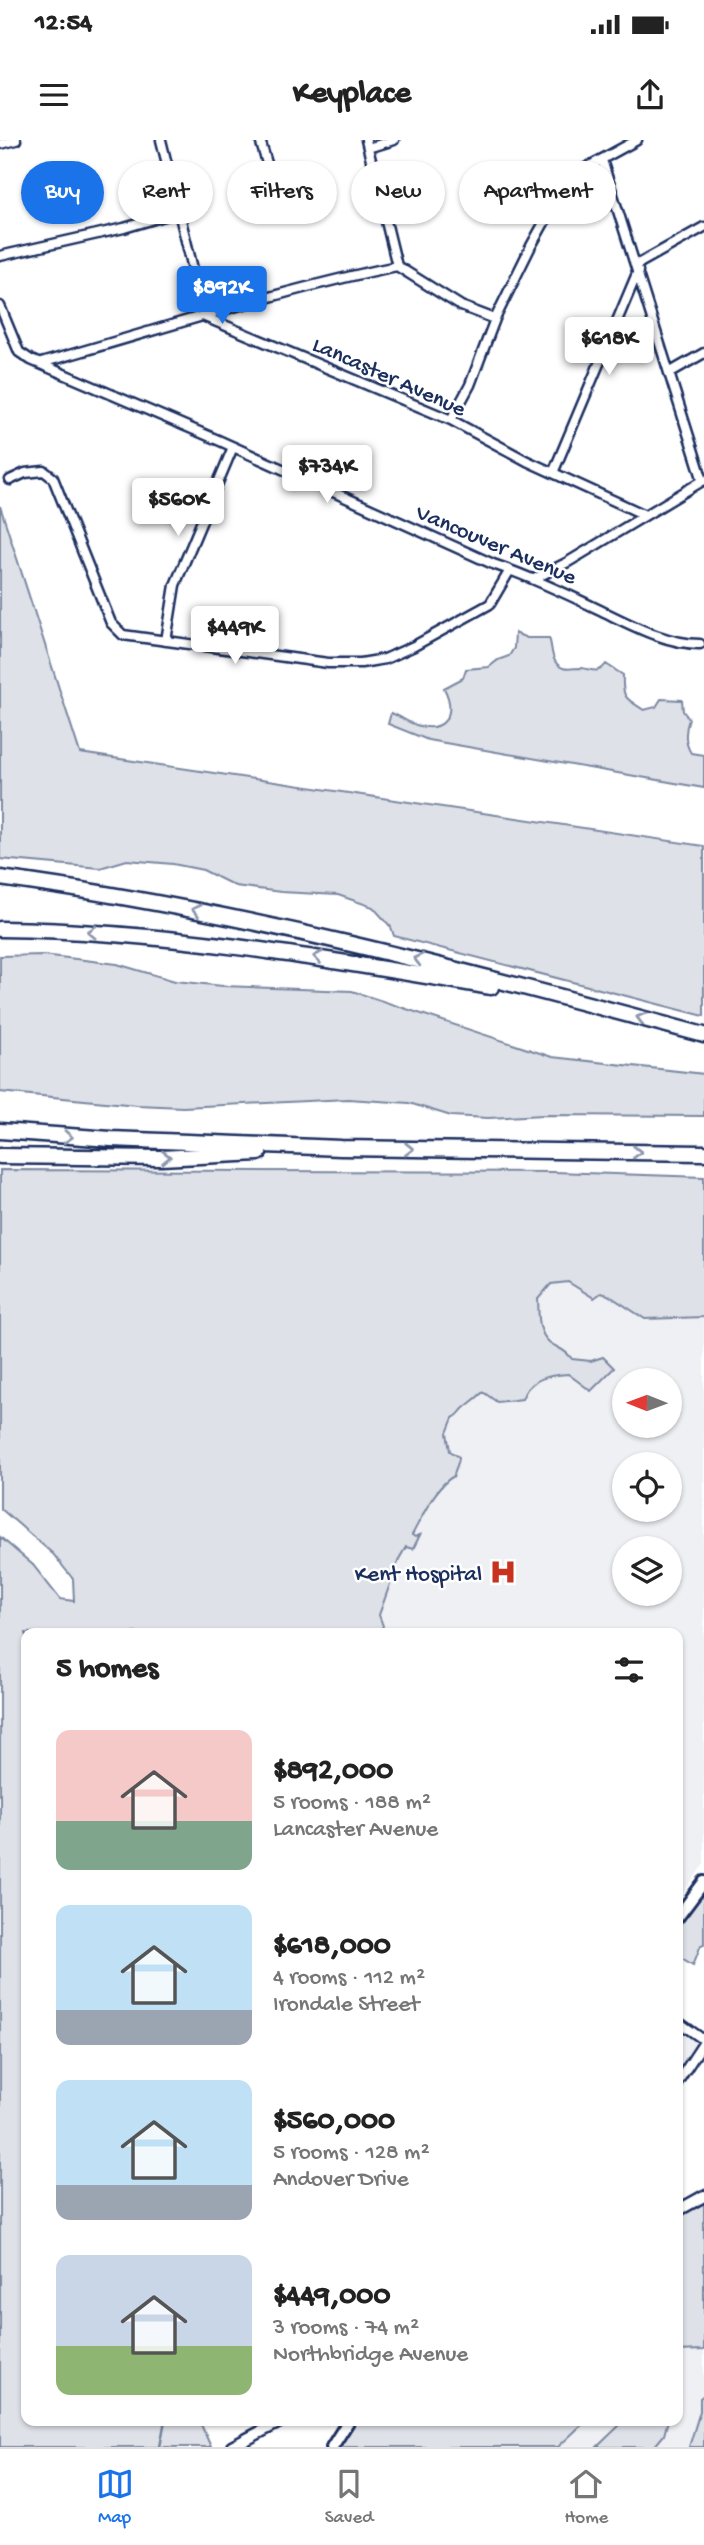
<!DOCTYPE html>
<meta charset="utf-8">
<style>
:root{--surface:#fff;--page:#f2f2f2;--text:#222;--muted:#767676;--line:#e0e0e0;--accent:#1a73e8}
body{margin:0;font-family:"Gochi Hand",sans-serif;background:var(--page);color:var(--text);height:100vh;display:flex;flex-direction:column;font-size:26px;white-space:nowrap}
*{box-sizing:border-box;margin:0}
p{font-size:23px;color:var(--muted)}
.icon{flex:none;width:38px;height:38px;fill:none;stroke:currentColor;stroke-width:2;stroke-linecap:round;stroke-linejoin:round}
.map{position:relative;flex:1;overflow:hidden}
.panel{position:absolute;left:21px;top:1488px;width:662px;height:798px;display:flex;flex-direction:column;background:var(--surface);border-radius:14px;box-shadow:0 2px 5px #0004}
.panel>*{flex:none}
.top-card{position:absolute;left:21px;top:21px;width:663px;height:63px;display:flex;gap:14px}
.needle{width:46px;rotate:271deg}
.tools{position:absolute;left:612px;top:1228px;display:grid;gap:14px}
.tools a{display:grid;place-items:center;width:70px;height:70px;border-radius:50%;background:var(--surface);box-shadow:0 2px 5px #0004;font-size:35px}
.price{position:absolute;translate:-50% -60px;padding:0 16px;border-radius:7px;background:#fff;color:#222;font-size:23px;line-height:46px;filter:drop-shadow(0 2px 4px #0008)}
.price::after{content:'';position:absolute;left:50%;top:42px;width:21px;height:16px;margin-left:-10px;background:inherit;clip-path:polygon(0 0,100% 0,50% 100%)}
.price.current{background:var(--accent);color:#fff}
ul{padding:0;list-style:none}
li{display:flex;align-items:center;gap:21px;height:175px;padding:0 35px}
li span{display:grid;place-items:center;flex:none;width:196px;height:140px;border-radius:14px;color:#555}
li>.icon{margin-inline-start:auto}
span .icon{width:84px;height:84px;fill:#fffc;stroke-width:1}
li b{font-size:30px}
h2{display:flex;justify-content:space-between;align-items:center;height:84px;padding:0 35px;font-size:30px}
.pill{padding:0 24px;border-radius:32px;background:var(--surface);box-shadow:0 2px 5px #0004;font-size:24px;line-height:63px}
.pill.current{background:var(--accent);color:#fff}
.status{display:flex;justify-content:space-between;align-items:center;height:49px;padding:0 35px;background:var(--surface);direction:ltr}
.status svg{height:19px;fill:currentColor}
header{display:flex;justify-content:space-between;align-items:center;height:91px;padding:0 35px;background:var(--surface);font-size:32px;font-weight:800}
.tabs{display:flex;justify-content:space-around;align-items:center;height:98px;border-top:2px solid var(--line);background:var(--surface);font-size:19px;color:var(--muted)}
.tabs a{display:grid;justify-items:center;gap:4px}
.tabs .current{color:var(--accent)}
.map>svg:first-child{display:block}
</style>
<div class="status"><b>12:54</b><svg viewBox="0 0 49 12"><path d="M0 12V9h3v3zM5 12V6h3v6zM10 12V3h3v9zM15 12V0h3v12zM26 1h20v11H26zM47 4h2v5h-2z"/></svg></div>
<header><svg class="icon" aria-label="menu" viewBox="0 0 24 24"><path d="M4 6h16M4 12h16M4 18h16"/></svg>Keyplace<svg class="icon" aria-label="share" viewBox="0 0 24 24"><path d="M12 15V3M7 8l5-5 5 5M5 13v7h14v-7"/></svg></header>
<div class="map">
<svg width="704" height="2307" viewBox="0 0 704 2307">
<rect width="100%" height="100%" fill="#fff"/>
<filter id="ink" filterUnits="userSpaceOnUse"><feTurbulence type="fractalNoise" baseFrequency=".0143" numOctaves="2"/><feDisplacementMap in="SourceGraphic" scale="14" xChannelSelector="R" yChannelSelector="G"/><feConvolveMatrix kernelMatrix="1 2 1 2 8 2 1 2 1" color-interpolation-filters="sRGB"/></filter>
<g filter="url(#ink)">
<!-- built -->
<path fill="#eff0f4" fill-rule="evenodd" d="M 569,1130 L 704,1162 L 704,1724 L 677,1761 L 677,1493 L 371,1493 L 412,1330 L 532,1162 ZM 625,1241 L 670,1241 L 670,1286 L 625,1286 ZM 625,1325 L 670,1325 L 670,1370 L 625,1370 ZM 625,1409 L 670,1409 L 670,1454 L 625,1454 Z
M 677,1879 L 704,1897 L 704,1913 L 677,1953 Z
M 704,2068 L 704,2307 L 340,2307 L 358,2280 L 677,2280 L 677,2082 Z"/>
<!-- green -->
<path fill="#dee1e7" stroke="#7c88a2" stroke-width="2" d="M 0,366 L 80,613 L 704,706 L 704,876 L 394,796 L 391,787 L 373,767 L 338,755 L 281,752 L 235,746 L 203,730 L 173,724 L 127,720 L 100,728 L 0,719 Z
M 515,493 L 527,498 L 549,498 C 552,505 551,515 555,521 C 561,532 571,528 581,528 C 592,529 598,535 606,524 L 623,535 C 622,558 625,558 644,570 L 656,567 L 661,559 L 682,560 L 683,571 L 689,579 C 685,590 684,602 691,613 L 704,615 L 704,648 L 428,600 L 388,584 L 391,573 C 400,576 407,582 416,585 C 445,594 457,574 444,548 L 463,538 L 466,529 L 489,527 L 498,520 L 509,516 L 514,508 Z
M 43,815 L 117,824 L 175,841 L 223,846 L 352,851 L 552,917 L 704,934 L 704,976 L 544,975 L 488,978 L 451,976 L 409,963 L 348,959 L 183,967 L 137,965 L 0,952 L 0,816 Z
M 0,1030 L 554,1032 L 704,1037 L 704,1177 L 645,1179 L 608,1155 L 601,1153 L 594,1158 L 568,1142 L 551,1144 L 538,1159 C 539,1174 537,1191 549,1202 C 558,1209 564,1208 572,1219 L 591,1221 L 603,1217 L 614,1228 L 591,1251 L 568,1234 C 549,1235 528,1239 522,1259 L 497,1262 L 483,1252 C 477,1258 471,1262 465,1267 C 459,1272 460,1275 453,1278 L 447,1293 L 450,1311 L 459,1317 C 459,1324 454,1330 454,1336 C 436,1345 422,1377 412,1395 L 415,1397 L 420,1395 L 413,1409 L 406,1407 L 399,1419 L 379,1475 L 383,1486 L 380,1493 L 26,1493 L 26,2280 L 199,2280 L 211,2307 L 0,2307 L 0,1397 L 33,1425 L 60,1459 L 74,1461 L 73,1439 L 53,1414 L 0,1368 Z
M 704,1751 L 704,1804 L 701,1805 L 693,1825 L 677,1815 L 677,1789 Z
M 704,2055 L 704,2210 L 677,2211 L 677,2070 Z
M 704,2255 L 704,2307 L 689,2307 L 700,2271 L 700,2258 Z
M 348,2280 L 587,2280 L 558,2307 L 330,2307 Z
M 625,2280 L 668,2280 L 664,2295 L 654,2307 L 597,2307 Z"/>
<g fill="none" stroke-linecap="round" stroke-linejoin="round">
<!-- stream -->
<path stroke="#77839f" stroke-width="2.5" d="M 160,2307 L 165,2280"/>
<!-- minor casing -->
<g stroke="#1b2f5e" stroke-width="13">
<path id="minor" d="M 161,0 L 205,177 L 451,280 L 527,321 L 645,375
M 260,0 L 272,40
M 366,0 L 397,126 L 461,166 L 495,179
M 0,4 L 16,0
M 368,8 L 394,0
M 602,20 L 703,341
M 0,116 L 124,88 L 178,72
M 636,125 L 704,87
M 0,166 L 19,212 L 31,220 L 218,300 L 493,424 C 529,436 563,452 598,469 C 630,484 665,504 700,504
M 41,223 C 159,190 276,151 397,126
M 669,233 L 704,213
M 451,280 L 470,245 L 495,179 L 531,106 L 565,45 L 571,36 L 637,0
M 553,333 L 638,131
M 10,340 L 25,333 L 44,331 L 53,338 L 111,483 L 123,495 L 328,523 L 361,523 L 385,519 L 414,506 L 490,464 L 510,430
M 534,439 L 568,422 L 704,340
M 166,501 L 175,445 L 233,307
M 677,1881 L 704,1900
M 677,1943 L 704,1902"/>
</g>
<!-- tertiary casing -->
<g stroke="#1b2f5e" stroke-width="15">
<path id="tertiary" d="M 677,2071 L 704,2056
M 232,2307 L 283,2280"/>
</g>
<!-- secondary casing -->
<g stroke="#1b2f5e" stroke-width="16">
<path id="secondary" d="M 677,1778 L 704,1742
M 332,2307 L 349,2280"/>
</g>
<!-- motorway casing -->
<g stroke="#1b2f5e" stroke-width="19">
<path id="motorway" d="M 0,738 C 241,770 470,832 704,895
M 0,789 C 168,791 326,819 491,847
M 0,991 L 111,999 L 341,1008 L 704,1013
M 0,1016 L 161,1018 L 259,1013"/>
</g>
<!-- minor -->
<use href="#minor" stroke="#fff" stroke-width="8"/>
<!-- tertiary -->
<use href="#tertiary" stroke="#fff" stroke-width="10"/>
<!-- secondary -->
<use href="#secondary" stroke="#fff" stroke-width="10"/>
<!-- motorway -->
<use href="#motorway" stroke="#fff" stroke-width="14"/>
</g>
<!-- one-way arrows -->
<defs><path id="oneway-chevron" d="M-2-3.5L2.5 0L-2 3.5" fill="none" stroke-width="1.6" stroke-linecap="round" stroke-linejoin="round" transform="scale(1.75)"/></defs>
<g stroke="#8d97ae">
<use href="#oneway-chevron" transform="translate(196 770) rotate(-169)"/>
<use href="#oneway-chevron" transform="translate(92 792) rotate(-177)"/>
<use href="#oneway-chevron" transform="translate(318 817) rotate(-171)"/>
<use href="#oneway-chevron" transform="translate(418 819) rotate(-166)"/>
<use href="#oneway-chevron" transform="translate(641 878) rotate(-165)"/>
<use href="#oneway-chevron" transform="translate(68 997) rotate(4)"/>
<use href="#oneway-chevron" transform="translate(409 1009) rotate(1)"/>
<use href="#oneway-chevron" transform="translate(637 1012) rotate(1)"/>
<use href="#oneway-chevron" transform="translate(166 1017) rotate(-1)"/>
</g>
</g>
<!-- icons -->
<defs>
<g id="hospital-bare" transform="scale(2.1)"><path d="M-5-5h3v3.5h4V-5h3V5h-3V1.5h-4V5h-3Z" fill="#c8321e" stroke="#fff" stroke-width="2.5" paint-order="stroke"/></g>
</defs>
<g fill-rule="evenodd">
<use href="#hospital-bare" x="503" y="1432"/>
</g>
<g text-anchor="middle" stroke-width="5" stroke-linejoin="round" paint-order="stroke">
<!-- street labels -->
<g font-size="23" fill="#1b2f5e" stroke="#fff">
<text transform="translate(390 235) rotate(24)" y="8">Lancaster Avenue</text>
<text transform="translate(497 403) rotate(23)" y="8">Vancouver Avenue</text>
</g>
<!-- poi labels -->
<g font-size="23" fill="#1b2f5e" stroke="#fff" text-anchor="end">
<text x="482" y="1440">Kent Hospital</text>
</g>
</g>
</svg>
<div class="tools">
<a><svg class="needle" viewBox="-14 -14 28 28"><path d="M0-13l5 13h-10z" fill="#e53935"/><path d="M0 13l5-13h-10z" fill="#767676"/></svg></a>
<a><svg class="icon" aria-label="locate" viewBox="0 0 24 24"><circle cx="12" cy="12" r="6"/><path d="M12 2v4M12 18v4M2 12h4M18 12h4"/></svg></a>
<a><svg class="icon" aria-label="layers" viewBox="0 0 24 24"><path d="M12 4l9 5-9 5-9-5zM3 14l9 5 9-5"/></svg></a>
</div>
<b class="price current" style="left:222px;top:186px">$892K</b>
<b class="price" style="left:609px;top:237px">$618K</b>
<b class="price" style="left:327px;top:365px">$734K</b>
<b class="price" style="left:178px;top:398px">$560K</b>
<b class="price" style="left:235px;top:526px">$449K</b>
<div class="top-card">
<a class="pill current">Buy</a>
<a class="pill">Rent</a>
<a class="pill">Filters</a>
<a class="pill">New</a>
<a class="pill">Apartment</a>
</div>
<section class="panel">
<h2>5 homes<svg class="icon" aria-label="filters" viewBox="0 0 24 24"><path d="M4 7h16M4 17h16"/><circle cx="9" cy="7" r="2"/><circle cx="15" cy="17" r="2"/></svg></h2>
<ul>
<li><span style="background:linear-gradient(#f6c9c9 65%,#7fa58c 0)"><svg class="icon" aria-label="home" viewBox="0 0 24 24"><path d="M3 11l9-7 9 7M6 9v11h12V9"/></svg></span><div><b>$892,000</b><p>5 rooms · 188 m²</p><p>Lancaster Avenue</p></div></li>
<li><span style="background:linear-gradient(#bfe0f5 75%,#9aa5b1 0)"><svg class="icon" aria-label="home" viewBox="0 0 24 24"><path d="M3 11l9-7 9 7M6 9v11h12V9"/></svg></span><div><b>$618,000</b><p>4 rooms · 112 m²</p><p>Irondale Street</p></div></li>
<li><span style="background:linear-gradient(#bfe0f5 75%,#9aa5b1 0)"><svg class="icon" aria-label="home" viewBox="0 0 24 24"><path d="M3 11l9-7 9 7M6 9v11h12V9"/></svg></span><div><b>$560,000</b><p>5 rooms · 128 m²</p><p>Andover Drive</p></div></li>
<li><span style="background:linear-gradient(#c9d6e8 65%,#8fb573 0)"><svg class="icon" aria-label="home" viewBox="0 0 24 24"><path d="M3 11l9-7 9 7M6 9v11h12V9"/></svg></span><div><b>$449,000</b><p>3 rooms · 74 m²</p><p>Northbridge Avenue</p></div></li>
</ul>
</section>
</div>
<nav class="tabs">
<a class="current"><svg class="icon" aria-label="map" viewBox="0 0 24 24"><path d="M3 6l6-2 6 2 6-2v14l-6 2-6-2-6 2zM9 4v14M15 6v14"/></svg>Map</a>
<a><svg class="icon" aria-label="saved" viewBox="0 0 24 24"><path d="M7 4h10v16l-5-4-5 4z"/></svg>Saved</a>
<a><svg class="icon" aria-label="home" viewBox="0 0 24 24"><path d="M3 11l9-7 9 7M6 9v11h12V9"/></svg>Home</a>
</nav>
